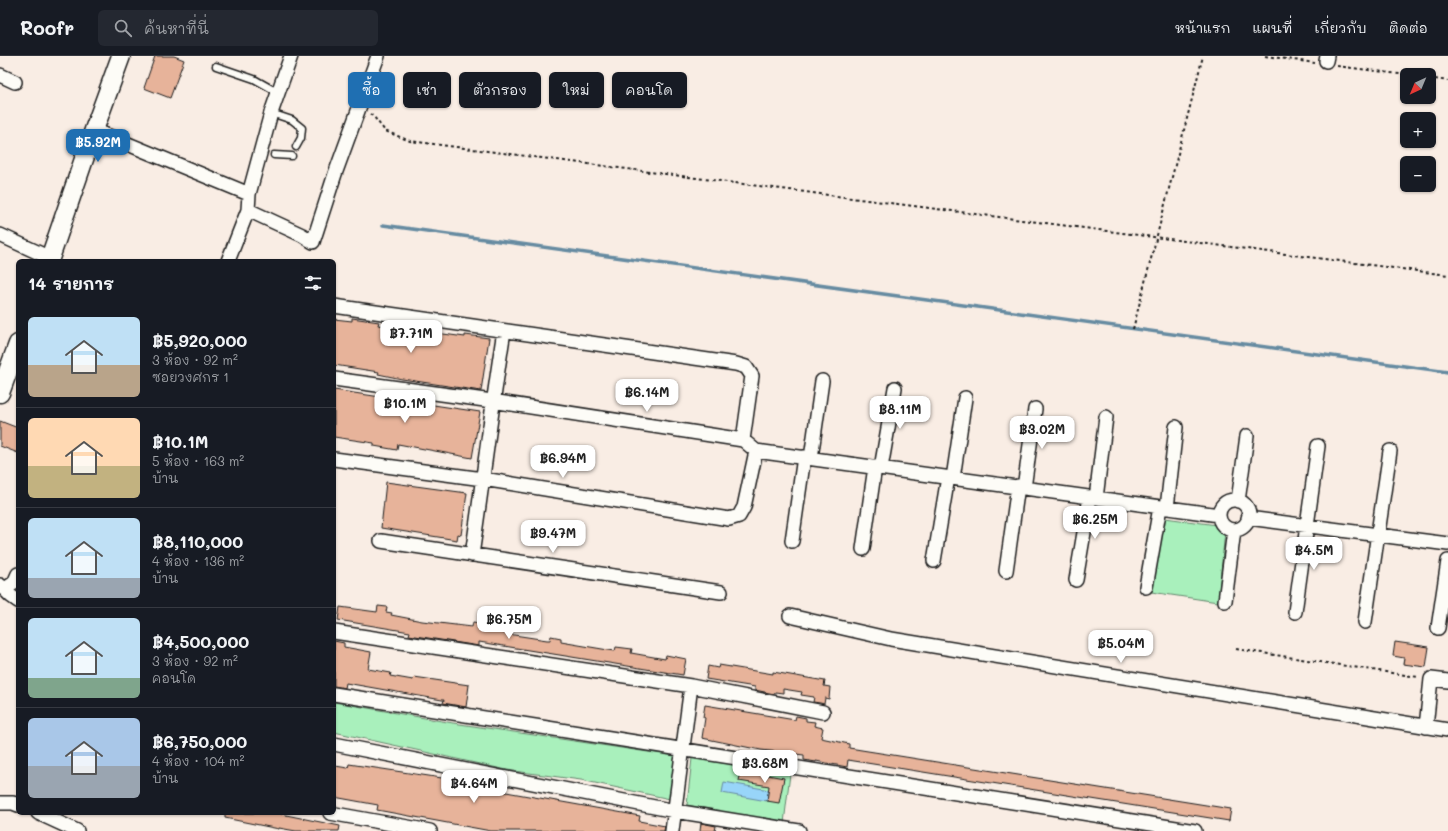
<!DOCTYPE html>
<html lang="th">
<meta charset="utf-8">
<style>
:root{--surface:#171b24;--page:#242831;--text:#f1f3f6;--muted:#9ea1a6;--line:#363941;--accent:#1f6fb2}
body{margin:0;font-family:Mali,"Playpen Sans Thai",sans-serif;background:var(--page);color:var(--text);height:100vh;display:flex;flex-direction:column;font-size:15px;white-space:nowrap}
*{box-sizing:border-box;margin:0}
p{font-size:13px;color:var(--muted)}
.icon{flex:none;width:22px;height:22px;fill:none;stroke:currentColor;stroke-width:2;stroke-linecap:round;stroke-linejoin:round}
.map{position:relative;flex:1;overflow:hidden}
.side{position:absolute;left:16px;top:203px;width:320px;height:556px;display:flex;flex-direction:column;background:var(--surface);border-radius:6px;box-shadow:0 1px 3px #0004}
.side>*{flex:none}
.top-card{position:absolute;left:348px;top:16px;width:380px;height:36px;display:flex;gap:8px}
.needle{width:26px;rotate:224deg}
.buttons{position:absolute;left:1400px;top:12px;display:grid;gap:8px}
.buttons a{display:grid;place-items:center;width:36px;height:36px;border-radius:6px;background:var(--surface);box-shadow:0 1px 3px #0004;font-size:20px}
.price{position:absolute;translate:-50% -34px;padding:0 9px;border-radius:8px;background:#fff;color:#222;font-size:13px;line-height:26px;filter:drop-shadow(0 1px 2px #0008)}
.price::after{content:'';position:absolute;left:50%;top:24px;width:12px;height:9px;margin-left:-6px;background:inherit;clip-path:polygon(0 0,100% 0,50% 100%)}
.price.on{background:var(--accent);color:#fff}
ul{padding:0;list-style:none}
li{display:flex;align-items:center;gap:12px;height:100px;padding:0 12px}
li+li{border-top:1px solid var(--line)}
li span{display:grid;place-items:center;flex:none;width:112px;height:80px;border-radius:6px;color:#555}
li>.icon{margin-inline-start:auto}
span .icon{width:48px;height:48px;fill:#fffc;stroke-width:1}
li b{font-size:17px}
h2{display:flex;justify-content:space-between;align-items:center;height:48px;padding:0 12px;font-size:17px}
.tag{padding:0 14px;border-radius:6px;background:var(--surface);box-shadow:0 1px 3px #0004;font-size:14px;line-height:36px}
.tag.on{background:var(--accent);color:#fff}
header{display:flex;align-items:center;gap:24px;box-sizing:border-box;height:56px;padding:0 20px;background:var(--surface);border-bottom:1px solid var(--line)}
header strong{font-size:19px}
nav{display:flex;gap:22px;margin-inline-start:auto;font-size:14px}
.search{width:280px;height:36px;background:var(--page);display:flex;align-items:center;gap:10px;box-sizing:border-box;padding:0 14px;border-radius:6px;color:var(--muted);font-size:15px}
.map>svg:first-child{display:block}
</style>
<header>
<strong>Roofr</strong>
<div class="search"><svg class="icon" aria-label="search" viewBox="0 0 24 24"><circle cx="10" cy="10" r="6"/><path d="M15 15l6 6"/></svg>ค้นหาที่นี่</div>
<nav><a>หน้าแรก</a><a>แผนที่</a><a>เกี่ยวกับ</a><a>ติดต่อ</a></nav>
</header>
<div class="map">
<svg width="1448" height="775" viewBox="0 0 1448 775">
<rect width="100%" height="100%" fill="#f9ede4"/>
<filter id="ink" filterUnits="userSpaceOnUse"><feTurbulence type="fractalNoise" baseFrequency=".025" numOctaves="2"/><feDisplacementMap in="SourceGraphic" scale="8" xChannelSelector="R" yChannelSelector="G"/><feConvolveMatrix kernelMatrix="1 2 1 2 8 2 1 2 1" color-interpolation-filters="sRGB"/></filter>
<g filter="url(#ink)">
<!-- green -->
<path fill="#a9f0bc" stroke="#62866c" d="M 1165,462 L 1217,469 L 1225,475 L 1218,546 L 1151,536 Z
M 334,646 L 453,667 L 675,700 L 670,743 L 581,724 L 507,714 L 334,676 Z
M 692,702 L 790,718 L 784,767 L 687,749 Z"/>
<!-- water -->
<path fill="#98d5f9" stroke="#668ba1" d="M 724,726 L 769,734 L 767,745 L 722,737 Z"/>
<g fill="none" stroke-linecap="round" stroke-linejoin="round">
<!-- stream -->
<path stroke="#668ba1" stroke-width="3.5" d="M 383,169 L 1448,316"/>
</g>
<!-- building -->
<path fill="#e7b39a" stroke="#1c1c1c" d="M 155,0 L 174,0 L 184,4 L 170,42 L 144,32 Z
M 352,262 L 379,266 L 378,269 L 465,281 L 465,279 L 489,282 L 481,335 L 402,323 L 378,318 L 379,316 L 334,309 L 334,263 L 352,265 Z
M 334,334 L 480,356 L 472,402 L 398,388 L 397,394 L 374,390 L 374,387 L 334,381 Z
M 0,365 L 18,372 L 18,397 L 0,390 Z
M 386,426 L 467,437 L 461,479 L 458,478 L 457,484 L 381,472 Z
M 378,550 L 387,551 L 386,556 L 392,557 L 391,559 L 422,565 L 472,571 L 473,566 L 485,568 L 484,573 L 514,579 L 547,584 L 550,584 L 551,580 L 561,582 L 561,586 L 608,594 L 615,595 L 616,591 L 632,593 L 631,597 L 665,603 L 666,599 L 686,603 L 683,619 L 479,586 L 479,590 L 409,579 L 410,576 L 338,564 L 340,551 L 377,556 Z
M 334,585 L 344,587 L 344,591 L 371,596 L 368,613 L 391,617 L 390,620 L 413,624 L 414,621 L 469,629 L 466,651 L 443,647 L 444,644 L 442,644 L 346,627 L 345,632 L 334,630 Z
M 1395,586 L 1429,591 L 1426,611 L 1403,608 L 1404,602 L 1393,600 Z
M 719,609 L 773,618 L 773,616 L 825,625 L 824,630 L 830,631 L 829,643 L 825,642 L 824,648 L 820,647 L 813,646 L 814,641 L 801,639 L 802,636 L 783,633 L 783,637 L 775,636 L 774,638 L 755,634 L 755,631 L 706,623 L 708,610 L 718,612 Z
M 705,649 L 795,664 L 796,660 L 806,662 L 806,665 L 815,666 L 814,670 L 823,672 L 821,682 L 849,688 L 849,692 L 1231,753 L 1229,765 L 848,704 L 847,711 L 816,705 L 816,706 L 804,704 L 804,699 L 761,694 L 702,682 L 705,662 L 703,661 Z
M 349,708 L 495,730 L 495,734 L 640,760 L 639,765 L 665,770 L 664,775 L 491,775 L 377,754 L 378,749 L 334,741 L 335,710 L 348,712 Z
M 741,714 L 784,722 L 779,747 L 767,745 L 769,730 L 739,725 Z
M 225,757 L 281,757 L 281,758 L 340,770 L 339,775 L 296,775 L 279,772 L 279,773 L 225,762 Z
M 701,767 L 716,770 L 715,775 L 700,775 Z"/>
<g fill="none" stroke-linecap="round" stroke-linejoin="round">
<!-- lane casing -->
<g stroke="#1c1c1c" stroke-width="9">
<path id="lane" d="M 216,10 L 254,23 L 279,37
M 271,57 L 292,64 L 302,72 L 301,82 L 296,91
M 274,99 L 292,100"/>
</g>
<!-- street casing -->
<g stroke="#1c1c1c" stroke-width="16">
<path id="street" d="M 1326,5 L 1327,0
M 0,19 L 15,26
M 94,74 L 249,138
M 248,154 L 302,179 L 313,186 L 335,118 L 378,0
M 0,179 L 50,202
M 228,205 L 248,154 L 249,138 L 271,57 L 291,0
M 334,250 L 736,308 L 746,311 L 752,320 L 743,384
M 334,323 L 492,345 L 743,384 L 756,395 L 1219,459
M 811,402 L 822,325
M 334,403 L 483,423 L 729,463 L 739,460 L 744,451 L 756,395
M 881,412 L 895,332
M 953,422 L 965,342
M 1024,432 L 1035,353
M 1096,442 L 1106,361
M1219 459a15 15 0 1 1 30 0a15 15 0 1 1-30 0Z
M 1238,445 L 1247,380
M 1167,452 L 1176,371
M 1248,462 L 1448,488
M 381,485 L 721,536
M 792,485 L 804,401
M 863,493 L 875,411
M 472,499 C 483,424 492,349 504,275
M 934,505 L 948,421
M 1006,515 L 1018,430
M 1076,524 L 1090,441
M 0,529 L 11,540 L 18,545
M 1146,531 L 1160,451
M 5,533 L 14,527 L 18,518
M 1225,545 L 1234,474
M 1295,556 L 1318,390
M 790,560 L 891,583 L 1448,674
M 1365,566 L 1390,395
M 1438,572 L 1448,505
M 334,576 L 691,630 L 823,656
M 334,638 L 1195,775
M 1426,671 L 1431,623 L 1448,625
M 334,688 L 675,755 L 799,775
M 0,747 L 13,747 L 18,749
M 38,757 L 77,775
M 330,757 L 430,775
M 672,775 L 691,630"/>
</g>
<!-- secondary casing -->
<g stroke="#1c1c1c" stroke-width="21">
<path id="secondary" d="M 49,205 L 94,74 L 121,0
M 0,337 L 18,288"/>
</g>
<!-- path -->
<path stroke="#1c1c1c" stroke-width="2" stroke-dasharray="3 3" stroke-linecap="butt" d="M 1265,0 L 1315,7
M 1337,10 L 1407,19
M 1429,22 L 1448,25
M 370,58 L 374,61 L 385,75 L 410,85 L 1448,219
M 1133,273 L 1203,0
M 1236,593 L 1418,621"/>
<!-- lane -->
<use href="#lane" stroke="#fdfcf7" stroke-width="6"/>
<!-- street -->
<use href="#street" stroke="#fdfcf7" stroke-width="13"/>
<!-- secondary -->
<use href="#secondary" stroke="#fdfcf7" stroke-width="18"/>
</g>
</g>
</svg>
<div class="buttons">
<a><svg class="needle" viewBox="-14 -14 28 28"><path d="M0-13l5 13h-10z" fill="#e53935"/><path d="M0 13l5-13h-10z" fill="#9ea1a6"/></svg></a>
<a>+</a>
<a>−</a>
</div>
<b class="price on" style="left:98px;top:107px">฿5.92M</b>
<b class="price" style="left:411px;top:298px">฿7.71M</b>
<b class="price" style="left:647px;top:357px">฿6.14M</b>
<b class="price" style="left:405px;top:368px">฿10.1M</b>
<b class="price" style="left:900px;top:374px">฿8.11M</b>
<b class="price" style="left:1042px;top:394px">฿3.02M</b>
<b class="price" style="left:563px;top:423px">฿6.94M</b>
<b class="price" style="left:1095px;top:484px">฿6.25M</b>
<b class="price" style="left:553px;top:498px">฿9.47M</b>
<b class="price" style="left:1314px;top:515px">฿4.5M</b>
<b class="price" style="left:509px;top:584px">฿6.75M</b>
<b class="price" style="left:1121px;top:608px">฿5.04M</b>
<b class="price" style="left:765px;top:728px">฿3.68M</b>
<b class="price" style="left:474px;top:748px">฿4.64M</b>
<div class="top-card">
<a class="tag on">ซื้อ</a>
<a class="tag">เช่า</a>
<a class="tag">ตัวกรอง</a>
<a class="tag">ใหม่</a>
<a class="tag">คอนโด</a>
</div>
<section class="side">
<h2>14 รายการ<svg class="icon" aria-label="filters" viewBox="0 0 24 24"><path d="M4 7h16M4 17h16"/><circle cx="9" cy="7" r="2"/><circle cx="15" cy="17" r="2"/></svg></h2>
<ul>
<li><span style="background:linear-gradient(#bfe0f5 60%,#b9a48a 0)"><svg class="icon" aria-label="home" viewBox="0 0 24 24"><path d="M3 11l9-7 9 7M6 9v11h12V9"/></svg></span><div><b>฿5,920,000</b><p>3 ห้อง · 92 m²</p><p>ซอยวงศกร 1</p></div></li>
<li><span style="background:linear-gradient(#ffd9b3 60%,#c2b280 0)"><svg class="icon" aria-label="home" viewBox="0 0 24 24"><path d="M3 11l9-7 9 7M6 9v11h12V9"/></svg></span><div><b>฿10.1M</b><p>5 ห้อง · 163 m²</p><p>บ้าน</p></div></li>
<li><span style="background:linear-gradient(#bfe0f5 75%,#9aa5b1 0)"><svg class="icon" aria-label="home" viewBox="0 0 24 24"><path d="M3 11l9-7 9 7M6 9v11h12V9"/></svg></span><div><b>฿8,110,000</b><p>4 ห้อง · 136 m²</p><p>บ้าน</p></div></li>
<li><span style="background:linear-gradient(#bfe0f5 75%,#7fa58c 0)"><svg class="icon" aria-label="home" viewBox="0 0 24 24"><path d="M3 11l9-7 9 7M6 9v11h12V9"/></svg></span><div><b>฿4,500,000</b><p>3 ห้อง · 92 m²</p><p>คอนโด</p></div></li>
<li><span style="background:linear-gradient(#a9c7e8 60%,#9aa5b1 0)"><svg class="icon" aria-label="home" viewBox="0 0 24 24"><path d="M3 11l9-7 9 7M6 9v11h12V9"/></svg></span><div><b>฿6,750,000</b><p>4 ห้อง · 104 m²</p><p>บ้าน</p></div></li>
</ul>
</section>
</div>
